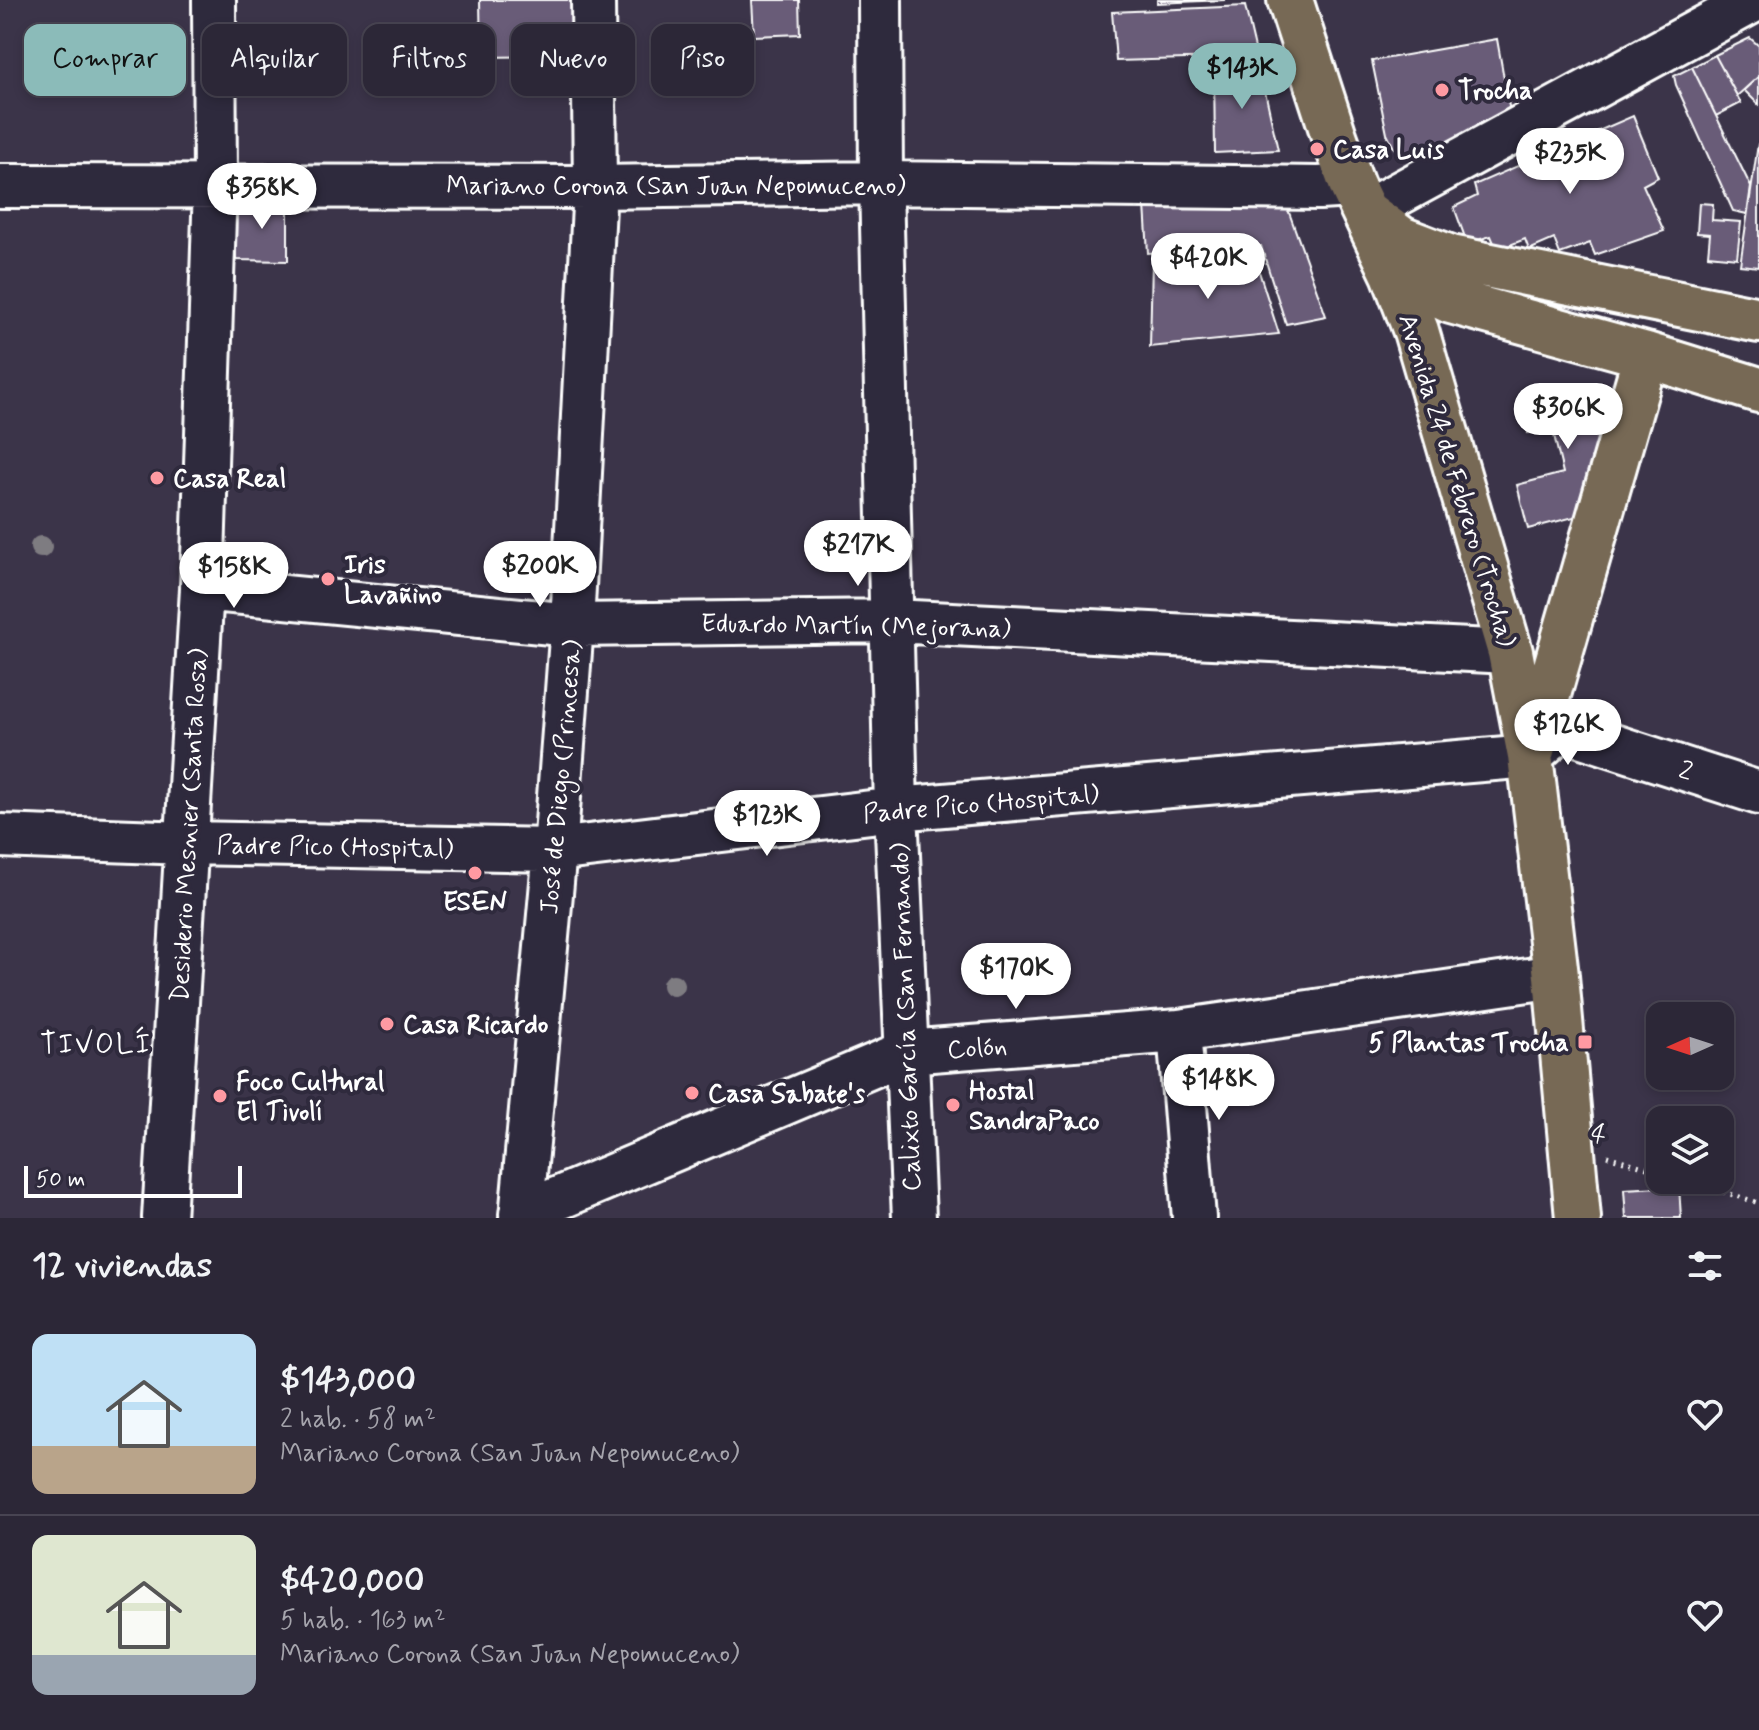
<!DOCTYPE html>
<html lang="es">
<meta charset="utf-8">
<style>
:root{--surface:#2c2737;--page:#342f3f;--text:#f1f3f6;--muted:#a6a5ad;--line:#484452;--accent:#8bbbb9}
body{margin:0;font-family:Mynerve,sans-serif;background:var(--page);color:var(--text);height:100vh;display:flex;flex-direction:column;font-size:30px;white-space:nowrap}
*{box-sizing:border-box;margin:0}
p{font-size:26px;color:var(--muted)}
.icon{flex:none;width:44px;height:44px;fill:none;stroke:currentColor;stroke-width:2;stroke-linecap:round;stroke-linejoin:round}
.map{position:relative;height:1218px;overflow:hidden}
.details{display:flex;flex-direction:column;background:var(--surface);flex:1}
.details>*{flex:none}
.hud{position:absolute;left:24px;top:24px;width:800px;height:72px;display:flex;gap:16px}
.needle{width:52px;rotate:267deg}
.fabs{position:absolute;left:1646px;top:1002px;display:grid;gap:16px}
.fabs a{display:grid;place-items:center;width:88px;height:88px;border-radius:16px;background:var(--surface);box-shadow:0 4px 12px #0003,0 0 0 2px var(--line);font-size:40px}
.scale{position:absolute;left:24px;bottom:20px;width:218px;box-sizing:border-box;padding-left:8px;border:4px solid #fff;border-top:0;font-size:22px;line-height:28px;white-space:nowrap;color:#fff;-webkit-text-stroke:6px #2f2a3d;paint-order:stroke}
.price{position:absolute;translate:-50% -68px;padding:0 18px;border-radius:28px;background:#fff;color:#222;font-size:26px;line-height:52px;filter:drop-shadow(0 2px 4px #0008)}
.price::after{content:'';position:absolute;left:50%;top:48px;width:24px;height:18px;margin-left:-12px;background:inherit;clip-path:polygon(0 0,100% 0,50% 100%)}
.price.active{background:var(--accent);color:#111}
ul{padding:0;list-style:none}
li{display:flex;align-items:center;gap:24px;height:200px;padding:0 32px}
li+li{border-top:2px solid var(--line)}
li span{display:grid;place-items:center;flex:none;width:224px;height:160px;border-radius:16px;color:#555}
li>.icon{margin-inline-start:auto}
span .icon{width:96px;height:96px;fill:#fffc;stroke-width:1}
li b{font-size:34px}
h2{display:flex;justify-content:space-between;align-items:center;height:96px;padding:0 32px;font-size:34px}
.tag{padding:0 28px;border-radius:16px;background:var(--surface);box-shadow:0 4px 12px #0003,0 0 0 2px var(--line);font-size:28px;line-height:72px}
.tag.active{background:var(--accent);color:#111}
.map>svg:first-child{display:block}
</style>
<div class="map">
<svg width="1759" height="1218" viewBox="0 0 1759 1218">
<rect width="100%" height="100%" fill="#3b3449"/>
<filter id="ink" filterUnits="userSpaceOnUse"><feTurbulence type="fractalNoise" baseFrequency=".0125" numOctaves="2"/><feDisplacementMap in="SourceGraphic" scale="16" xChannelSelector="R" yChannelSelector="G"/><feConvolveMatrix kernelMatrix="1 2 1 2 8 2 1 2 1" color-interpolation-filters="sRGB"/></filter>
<g filter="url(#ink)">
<!-- building -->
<path fill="#695c78" stroke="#fff" stroke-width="2" d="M 480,0 L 572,0 L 572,56 L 481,57 Z
M 752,0 L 799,0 L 800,34 L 754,36 Z
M 1157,0 L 1225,0 L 1157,3 Z
M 1245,6 L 1257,57 L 1116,61 L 1112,12 Z
M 1750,38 L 1759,46 L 1759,76 L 1737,96 L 1715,55 Z
M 1497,39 L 1511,118 L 1426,161 L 1405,158 L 1394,148 L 1387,134 L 1372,61 Z
M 1715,55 L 1741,103 L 1716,116 L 1692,67 Z
M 1259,64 L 1278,150 L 1215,153 L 1214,67 Z
M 1692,67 L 1751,187 L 1747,214 L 1733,211 L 1676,85 L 1674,76 Z
M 1759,76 L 1759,105 L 1744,90 Z
M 1633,116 L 1658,177 L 1643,185 L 1664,231 L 1595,255 L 1590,243 L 1560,254 L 1554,239 L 1529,250 L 1525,239 L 1497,250 L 1491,236 L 1467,243 L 1454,207 L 1477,196 L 1474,185 Z
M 1758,144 L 1759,144 L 1759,267 L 1740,265 Z
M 236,202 L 288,202 L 288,261 L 236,260 Z
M 1699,203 L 1713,204 L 1712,220 L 1741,222 L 1737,258 L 1708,255 L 1710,234 L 1697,233 Z
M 1286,204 L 1326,316 L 1286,324 L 1261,246 L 1148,253 L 1145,205 Z
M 1254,256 L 1279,334 L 1150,347 L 1152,262 Z
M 1527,390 L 1615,392 L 1609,462 L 1574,517 L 1528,529 L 1517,485 L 1563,473 L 1553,431 L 1528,433 Z
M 1679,1186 L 1681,1218 L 1626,1218 L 1624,1189 Z"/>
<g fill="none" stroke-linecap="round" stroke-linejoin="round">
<!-- minor casing -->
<g stroke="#fff" stroke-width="48">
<path id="minor" d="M 880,0 L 881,183 L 896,809 L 914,1218
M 0,186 L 595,187 L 881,183 L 1319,188 L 1352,186
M 1365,212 L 1755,0
M 202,589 L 572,625 L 892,621 L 1510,652
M 0,836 L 187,843 L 555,850 L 896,809 L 1530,756 L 1561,729 L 1759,793
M 1179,1031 L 1194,1218
M 521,1214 L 906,1052 L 1179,1031 L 1556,976
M 164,1218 L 202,589 L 215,185 L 214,0
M 521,1218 L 555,850 L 572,625 L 595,187 L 593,0"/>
</g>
<!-- major casing -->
<g stroke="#fff" stroke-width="50">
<path id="major" d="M 1290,0 L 1334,136 L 1352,186 L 1394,274 L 1416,331 L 1510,652 L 1530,756 L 1556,976 L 1578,1218
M 1365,212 L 1401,239 L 1451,258 L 1759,320
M 1394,274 L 1451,301 L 1646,355 L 1759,390
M 1532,750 L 1646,355"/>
</g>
<!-- path -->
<path stroke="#fff" stroke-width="5" stroke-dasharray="2 6" stroke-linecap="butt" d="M 1607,1156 L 1660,1172
M 1685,1180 L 1759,1203"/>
<!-- minor -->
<use href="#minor" stroke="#2f2a3d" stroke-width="42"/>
<!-- major -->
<use href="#major" stroke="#776954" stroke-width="44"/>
</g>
<!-- trees -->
<g fill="#7e7b81">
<circle cx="41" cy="547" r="11"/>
<circle cx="673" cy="985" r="11"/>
</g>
</g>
<!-- markers -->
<g fill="#ff9aa2" stroke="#2f2a3d" stroke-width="3">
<circle cx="1442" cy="90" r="8"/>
<circle cx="1317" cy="149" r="8"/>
<circle cx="157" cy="478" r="8"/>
<circle cx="328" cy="579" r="8"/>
<circle cx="475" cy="873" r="8"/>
<circle cx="387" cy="1024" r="8"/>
<rect x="1577" y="1034" width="16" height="16" rx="4"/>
<circle cx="692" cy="1093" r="8"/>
<circle cx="220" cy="1096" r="8"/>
<circle cx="953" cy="1105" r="8"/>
</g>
<g text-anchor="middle" stroke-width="8" stroke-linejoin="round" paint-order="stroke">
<!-- poi labels -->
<g font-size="26" font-weight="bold" fill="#fff" stroke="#2f2a3d" text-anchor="start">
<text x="1458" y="99">Trocha</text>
<text x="1333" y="158">Casa Luis</text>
<text x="173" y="487">Casa Real</text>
<text x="344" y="573">Iris<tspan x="344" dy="30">Lavañino</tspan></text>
<text x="475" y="910" text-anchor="middle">ESEN</text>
<text x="403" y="1033">Casa Ricardo</text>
<text x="1569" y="1051" text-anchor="end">5 Plantas Trocha</text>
<text x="236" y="1090">Foco Cultural<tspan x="236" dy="30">El Tivolí</tspan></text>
<text x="969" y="1099">Hostal<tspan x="969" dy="30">SandraPaco</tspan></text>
<text x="708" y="1102">Casa Sabate's</text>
</g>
<!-- street labels -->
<g font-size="26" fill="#fff" stroke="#2f2a3d">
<text x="676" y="194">Mariano Corona (San Juan Nepomuceno)</text>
<text transform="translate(1458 480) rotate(73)" y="9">Avenida 24 de Febrero (Trocha)</text>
<text transform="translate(856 625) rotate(1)" y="9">Eduardo Martín (Mejorana)</text>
<text transform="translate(1686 770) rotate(18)" y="9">2</text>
<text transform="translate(560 777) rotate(-85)" y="9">José de Diego (Princesa)</text>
<text transform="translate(981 803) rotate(-5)" y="9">Padre Pico (Hospital)</text>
<text transform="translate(188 825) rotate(-87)" y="9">Desiderio Mesnier (Santa Rosa)</text>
<text transform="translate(335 846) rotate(1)" y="9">Padre Pico (Hospital)</text>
<text transform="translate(905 1017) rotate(-92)" y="9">Calixto García (San Fernando)</text>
<text transform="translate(977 1047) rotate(-4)" y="9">Colón</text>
<text transform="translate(1599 1133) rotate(17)" y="9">4</text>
</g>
<!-- neighbourhood labels -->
<g font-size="28" letter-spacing="2" fill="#fff" stroke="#2f2a3d">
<text x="96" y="1053">TIVOLÍ</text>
</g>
</g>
</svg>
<div class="fabs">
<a><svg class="needle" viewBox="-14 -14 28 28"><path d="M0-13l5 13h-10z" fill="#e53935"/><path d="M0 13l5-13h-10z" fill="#a6a5ad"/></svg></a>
<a><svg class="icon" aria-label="layers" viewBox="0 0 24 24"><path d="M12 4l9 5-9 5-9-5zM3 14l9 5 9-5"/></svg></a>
</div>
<div class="scale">50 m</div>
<b class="price active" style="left:1242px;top:111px">$143K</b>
<b class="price" style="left:1570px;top:196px">$235K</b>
<b class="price" style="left:262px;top:231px">$358K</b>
<b class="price" style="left:1208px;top:301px">$420K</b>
<b class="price" style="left:1568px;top:451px">$306K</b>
<b class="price" style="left:858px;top:588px">$217K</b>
<b class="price" style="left:540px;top:609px">$200K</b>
<b class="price" style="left:234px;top:610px">$158K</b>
<b class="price" style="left:1568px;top:767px">$126K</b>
<b class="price" style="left:767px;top:858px">$123K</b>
<b class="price" style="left:1016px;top:1011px">$170K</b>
<b class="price" style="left:1219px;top:1122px">$148K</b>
<div class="hud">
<a class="tag active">Comprar</a>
<a class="tag">Alquilar</a>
<a class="tag">Filtros</a>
<a class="tag">Nuevo</a>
<a class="tag">Piso</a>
</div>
</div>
<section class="details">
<h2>12 viviendas<svg class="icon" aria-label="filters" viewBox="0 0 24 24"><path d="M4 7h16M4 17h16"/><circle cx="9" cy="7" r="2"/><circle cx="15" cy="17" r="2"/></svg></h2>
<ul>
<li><span style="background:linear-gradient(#bfe0f5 70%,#b9a48a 0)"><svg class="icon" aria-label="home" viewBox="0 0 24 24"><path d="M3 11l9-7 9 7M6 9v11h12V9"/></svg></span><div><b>$143,000</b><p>2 hab. · 58 m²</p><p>Mariano Corona (San Juan Nepomuceno)</p></div><svg class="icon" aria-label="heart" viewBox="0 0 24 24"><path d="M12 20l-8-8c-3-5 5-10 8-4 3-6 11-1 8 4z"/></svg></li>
<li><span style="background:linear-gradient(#dfe7d0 75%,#9aa5b1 0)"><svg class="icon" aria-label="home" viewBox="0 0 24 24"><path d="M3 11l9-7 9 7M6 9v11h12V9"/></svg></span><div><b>$420,000</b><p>5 hab. · 163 m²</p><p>Mariano Corona (San Juan Nepomuceno)</p></div><svg class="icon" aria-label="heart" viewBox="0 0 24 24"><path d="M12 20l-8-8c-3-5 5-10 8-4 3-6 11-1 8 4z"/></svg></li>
</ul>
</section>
